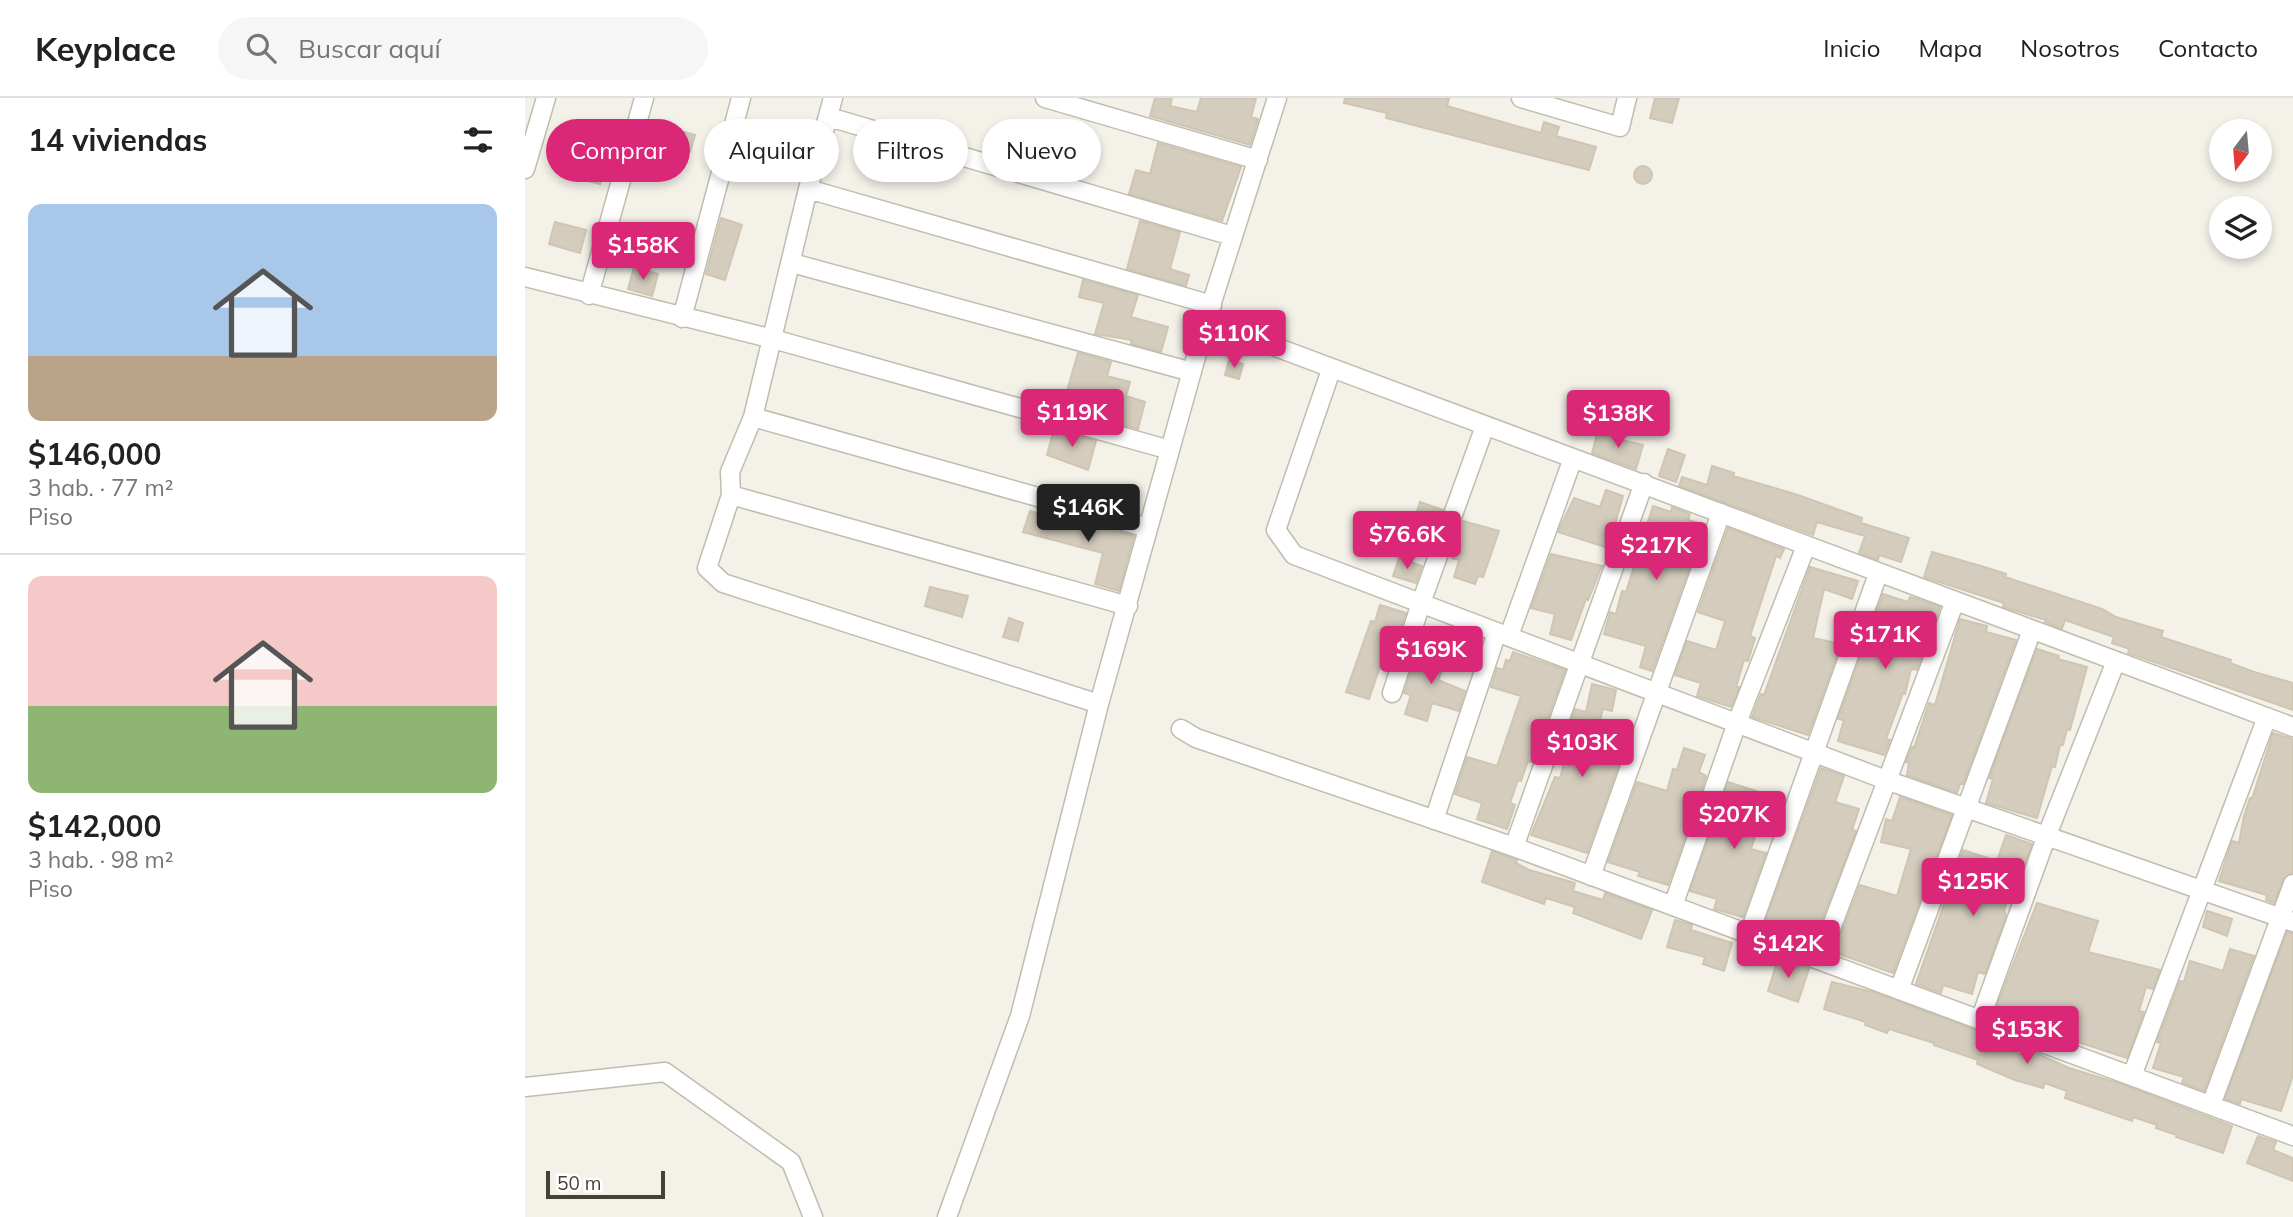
<!DOCTYPE html>
<html lang="es">
<meta charset="utf-8">
<style>
:root{--surface:#fff;--page:#f6f6f6;--text:#222;--muted:#767676;--line:#e0e0e0;--accent:#db2777}
body{margin:0;font-family:Mulish,sans-serif;background:var(--page);color:var(--text);height:100vh;display:flex;flex-direction:column;font-size:26px;white-space:nowrap}
*{box-sizing:border-box;margin:0}
p{font-size:23px;color:var(--muted)}
.icon{flex:none;width:38px;height:38px;fill:none;stroke:currentColor;stroke-width:2;stroke-linecap:round;stroke-linejoin:round}
.map{position:relative;flex:1;overflow:hidden}
.side{display:flex;flex-direction:column;background:var(--surface);width:525px}
.side>*{flex:none}
.banner{position:absolute;left:21px;top:21px;width:665px;height:63px;display:flex;gap:14px}
.needle{width:46px;rotate:196deg}
.tools{position:absolute;left:1684px;top:21px;display:grid;gap:14px}
.tools a{display:grid;place-items:center;width:63px;height:63px;border-radius:50%;background:var(--surface);box-shadow:0 4px 10px #0003;font-size:35px}
.scale{position:absolute;left:21px;bottom:18px;width:119px;box-sizing:border-box;padding-left:7px;border:4px solid #464137;border-top:0;font-size:19px;line-height:24px;white-space:nowrap;color:#464137;-webkit-text-stroke:5px #fff;paint-order:stroke}
.price{position:absolute;translate:-50% -60px;padding:0 16px;border-radius:7px;background:var(--accent);color:#fff;font-size:23px;line-height:46px;filter:drop-shadow(0 2px 4px #0008)}
.price::after{content:'';position:absolute;left:50%;top:42px;width:21px;height:16px;margin-left:-10px;background:inherit;clip-path:polygon(0 0,100% 0,50% 100%)}
.price.active{background:#222;color:#fff}
ul{padding:0;list-style:none}
li{display:grid;align-content:center;gap:14px;height:371px;padding:0 28px}
li+li{border-top:2px solid var(--line)}
li span{display:grid;place-items:center;height:217px;border-radius:14px;color:#555}
li>.icon{margin-inline-start:auto}
span .icon{width:126px;height:126px;fill:#fffc;stroke-width:1}
li b{font-size:30px}
h2{display:flex;justify-content:space-between;align-items:center;height:84px;padding:0 28px;font-size:30px}
.chip{padding:0 24px;border-radius:32px;background:var(--surface);box-shadow:0 4px 10px #0003;font-size:24px;line-height:63px}
.chip.active{background:var(--accent);color:#fff}
header{display:flex;align-items:center;gap:42px;box-sizing:border-box;height:98px;padding:0 35px;background:var(--surface);border-bottom:2px solid var(--line)}
header strong{font-size:33px}
nav{display:flex;gap:38px;margin-inline-start:auto;font-size:24px}
.search{width:490px;height:63px;background:var(--page);display:flex;align-items:center;gap:18px;box-sizing:border-box;padding:0 24px;border-radius:38px;color:var(--muted);font-size:26px}
main{display:flex;flex:1;min-height:0}
.map>svg:first-child{display:block}
</style>
<header>
<strong>Keyplace</strong>
<div class="search"><svg class="icon" aria-label="search" viewBox="0 0 24 24"><circle cx="10" cy="10" r="6"/><path d="M15 15l6 6"/></svg>Buscar aquí</div>
<nav><a>Inicio</a><a>Mapa</a><a>Nosotros</a><a>Contacto</a></nav>
</header>
<main>
<section class="side">
<h2>14 viviendas<svg class="icon" aria-label="filters" viewBox="0 0 24 24"><path d="M4 7h16M4 17h16"/><circle cx="9" cy="7" r="2"/><circle cx="15" cy="17" r="2"/></svg></h2>
<ul>
<li><span style="background:linear-gradient(#a9c7e8 70%,#b9a48a 0)"><svg class="icon" aria-label="home" viewBox="0 0 24 24"><path d="M3 11l9-7 9 7M6 9v11h12V9"/></svg></span><div><b>$146,000</b><p>3 hab. · 77 m²</p><p>Piso</p></div></li>
<li><span style="background:linear-gradient(#f6c9c9 60%,#8fb573 0)"><svg class="icon" aria-label="home" viewBox="0 0 24 24"><path d="M3 11l9-7 9 7M6 9v11h12V9"/></svg></span><div><b>$142,000</b><p>3 hab. · 98 m²</p><p>Piso</p></div></li>
</ul>
</section>
<div class="map">
<svg width="1768" height="1119" viewBox="0 0 1768 1119">
<rect width="100%" height="100%" fill="#f3f1e8"/>
<!-- building -->
<path fill="#d4cdbe" stroke="#cfc5b2" stroke-width="2" d="M 630,0 L 647,0 L 645,8 L 672,14 L 676,0 L 731,0 L 726,19 L 733,21 L 725,47 L 625,18 Z
M 820,0 L 924,0 L 922,8 L 1016,35 L 1019,24 L 1034,29 L 1031,38 L 1071,49 L 1064,72 L 861,20 L 862,15 L 819,5 Z
M 1130,0 L 1154,0 L 1147,25 L 1125,20 Z
M 149,31 L 170,37 L 165,54 L 144,48 Z
M 633,45 L 716,69 L 697,123 L 604,96 L 611,72 L 625,76 Z
M 49,51 L 73,57 L 69,72 L 79,75 L 75,86 L 43,78 Z
M 212,57 L 229,62 L 225,75 L 209,70 Z
M 117,58 L 140,65 L 136,78 L 113,71 Z
M1109 77a9 9 0 1 1 18 0a9 9 0 1 1-18 0Z
M 196,120 L 217,127 L 200,182 L 181,176 Z
M 615,123 L 655,134 L 645,171 L 664,177 L 661,188 L 602,171 Z
M 30,124 L 61,132 L 55,155 L 24,146 Z
M 109,169 L 133,176 L 127,198 L 103,191 Z
M 558,182 L 613,197 L 606,219 L 643,229 L 636,254 L 606,246 L 607,242 L 570,236 L 579,205 L 554,199 Z
M 553,255 L 586,264 L 582,278 L 605,284 L 601,298 L 620,304 L 613,331 L 537,310 Z
M 704,262 L 718,266 L 714,281 L 700,277 Z
M 529,331 L 571,343 L 563,372 L 522,357 Z
M 1072,336 L 1118,347 L 1111,371 L 1067,355 Z
M 1143,351 L 1160,357 L 1151,384 L 1134,378 Z
M 1187,368 L 1209,375 L 1208,378 L 1270,396 L 1337,420 L 1336,425 L 1384,440 L 1376,464 L 1354,457 L 1353,462 L 1334,455 L 1340,438 L 1292,424 L 1288,437 L 1154,388 L 1157,379 L 1182,387 Z
M 1081,392 L 1098,398 L 1088,433 L 1085,432 L 1080,449 L 1033,434 L 1049,400 L 1075,409 Z
M 895,404 L 918,412 L 910,434 L 888,426 Z
M 1128,408 L 1146,414 L 1147,409 L 1165,416 L 1163,422 L 1180,427 L 1127,573 L 1115,569 L 1121,548 L 1079,536 L 1085,514 L 1091,516 L 1097,493 L 1101,494 Z
M 505,413 L 545,425 L 546,420 L 609,438 L 594,493 L 570,486 L 578,455 L 498,434 Z
M 938,423 L 974,433 L 958,479 L 953,478 L 950,486 L 929,479 L 934,462 L 927,460 Z
M 1203,430 L 1259,451 L 1255,460 L 1251,458 L 1225,538 L 1230,540 L 1223,563 L 1219,562 L 1211,589 L 1214,589 L 1206,609 L 1172,598 L 1176,585 L 1150,577 L 1162,543 L 1191,552 L 1200,523 L 1173,514 Z
M 1407,454 L 1456,468 L 1481,476 L 1480,479 L 1577,511 L 1591,519 L 1638,533 L 1636,539 L 1706,562 L 1705,565 L 1729,574 L 1768,585 L 1768,612 L 1603,555 L 1605,551 L 1587,545 L 1589,539 L 1540,522 L 1537,531 L 1520,524 L 1521,522 L 1478,509 L 1479,505 L 1399,479 Z
M 1026,456 L 1077,468 L 1063,502 L 1061,501 L 1046,542 L 1025,536 L 1030,516 L 1006,510 Z
M 874,460 L 897,468 L 891,485 L 868,478 Z
M 1285,469 L 1333,483 L 1327,501 L 1299,491 L 1288,540 L 1316,546 L 1283,637 L 1227,619 L 1236,596 L 1239,597 Z
M 405,489 L 443,498 L 437,519 L 400,508 Z
M 1358,496 L 1383,504 L 1385,499 L 1392,501 L 1415,509 L 1392,572 L 1386,571 L 1380,596 L 1378,595 L 1361,641 L 1365,642 L 1359,657 L 1313,643 L 1319,622 L 1313,621 Z
M 855,507 L 881,515 L 875,532 L 870,530 L 861,551 L 844,601 L 821,594 L 846,523 L 850,524 Z
M 484,520 L 498,525 L 493,543 L 478,539 Z
M 1435,521 L 1462,528 L 1461,534 L 1491,542 L 1438,686 L 1435,686 L 1432,695 L 1382,677 L 1384,665 L 1381,664 L 1387,649 L 1389,650 L 1404,605 L 1410,607 Z
M 904,545 L 925,553 L 913,582 L 940,593 L 934,613 L 907,605 L 902,623 L 880,616 L 886,597 L 879,595 L 886,574 L 893,576 Z
M 1512,551 L 1534,558 L 1533,561 L 1562,569 L 1545,632 L 1542,631 L 1538,647 L 1535,647 L 1530,669 L 1527,668 L 1512,720 L 1461,705 L 1468,681 L 1464,680 Z
M 988,554 L 1040,572 L 1007,664 L 1003,663 L 996,683 L 993,682 L 985,705 L 990,707 L 982,731 L 952,721 L 957,705 L 930,696 L 942,659 L 972,668 L 996,598 L 966,589 L 972,570 L 978,572 L 981,562 L 985,563 Z
M 1067,586 L 1091,592 L 1087,613 L 1078,611 L 1071,637 L 1095,645 L 1093,650 L 1099,652 L 1062,755 L 1006,737 L 1030,679 L 1035,680 L 1043,651 L 1041,651 L 1047,629 L 1044,628 L 1050,611 L 1061,614 Z
M 1748,635 L 1768,641 L 1768,775 L 1758,781 L 1749,805 L 1741,802 L 1742,797 L 1694,783 L 1707,743 L 1714,745 L 1719,718 L 1725,700 L 1727,701 Z
M 1159,650 L 1180,657 L 1174,674 L 1181,678 L 1174,699 L 1167,696 L 1160,721 L 1166,723 L 1143,787 L 1113,778 L 1115,774 L 1083,764 L 1112,684 L 1142,693 L 1148,671 L 1152,672 Z
M 1296,670 L 1319,678 L 1310,704 L 1334,711 L 1327,732 L 1331,733 L 1288,845 L 1238,829 Z
M 1203,684 L 1231,693 L 1229,702 L 1257,710 L 1251,728 L 1235,722 L 1226,751 L 1241,755 L 1218,819 L 1189,811 L 1192,801 L 1165,793 Z
M 1375,699 L 1427,717 L 1368,875 L 1311,855 L 1310,851 L 1335,787 L 1372,798 L 1386,751 L 1356,744 L 1361,721 L 1367,723 Z
M 1481,737 L 1507,746 L 1491,790 L 1487,789 L 1479,812 L 1481,818 L 1460,876 L 1453,874 L 1447,896 L 1418,887 L 1416,895 L 1391,886 L 1438,752 L 1472,763 Z
M 967,753 L 992,762 L 991,765 L 1004,772 L 1050,785 L 1048,793 L 1078,802 L 1080,795 L 1127,812 L 1116,841 L 1048,815 L 1050,809 L 1021,800 L 1019,806 L 957,784 Z
M 1512,805 L 1573,823 L 1563,854 L 1635,872 L 1628,891 L 1621,889 L 1614,913 L 1619,914 L 1602,960 L 1541,940 L 1544,929 L 1471,910 Z
M 1682,813 L 1707,821 L 1702,838 L 1678,829 Z
M 1150,822 L 1167,827 L 1166,832 L 1207,845 L 1199,873 L 1178,866 L 1180,859 L 1142,849 Z
M 1762,834 L 1768,835 L 1768,977 L 1756,1013 L 1716,1001 L 1715,1006 L 1700,1001 Z
M 1705,851 L 1729,858 L 1679,993 L 1657,985 L 1659,979 L 1628,970 L 1636,945 L 1632,944 L 1655,883 L 1659,884 L 1665,863 L 1698,873 Z
M 1253,861 L 1284,871 L 1273,904 L 1243,893 Z
M 1307,884 L 1351,895 L 1461,936 L 1459,939 L 1476,945 L 1474,948 L 1502,959 L 1504,952 L 1544,970 L 1596,986 L 1707,1028 L 1698,1055 L 1651,1039 L 1652,1037 L 1631,1030 L 1632,1027 L 1608,1019 L 1607,1023 L 1540,1000 L 1542,993 L 1520,985 L 1518,990 L 1490,982 L 1452,966 L 1453,962 L 1409,947 L 1409,945 L 1364,931 L 1362,935 L 1340,927 L 1341,924 L 1299,911 Z
M 1733,1038 L 1751,1044 L 1748,1052 L 1768,1060 L 1768,1083 L 1722,1065 Z"/>
<g fill="none" stroke-linecap="round" stroke-linejoin="round">
<!-- minor casing -->
<g stroke="#c1bcae" stroke-width="21">
<path id="minor" d="M 308,0 L 283,91 L 228,319 L 205,374 L 206,397 L 603,508
M 520,0 L 733,62
M 996,0 L 1095,29 L 1102,0
M 304,19 L 707,138
M 0,71 L 21,0
M 283,91 L 687,207
M 267,165 L 667,274
M 0,179 L 248,241 L 645,352
M 64,197 L 119,0
M 157,220 L 216,0
M 681,223 L 1768,629
M 806,272 L 751,432 L 769,457 L 1361,682 L 1768,824
M 228,319 L 623,430
M 206,397 L 182,470 L 198,485 L 574,606
M 984,538 L 1048,360
M 867,595 L 896,505 L 960,328
M 656,631 L 671,640 L 989,749 L 1768,1038
M 909,722 L 972,534
M 989,749 L 1119,385
M 1066,778 L 1196,415
M 1148,808 L 1212,625 L 1281,448
M 1224,836 L 1353,476
M 1294,862 L 1430,503
M 1374,892 L 1507,532
M 1455,922 L 1522,737 L 1591,563
M 1607,978 L 1742,619
M 0,989 L 140,974 L 266,1064 L 288,1119
M 1686,1007 L 1768,786
M 422,1119 L 495,918 L 574,606 L 645,352 L 681,223 L 752,0"/>
</g>
<!-- minor -->
<use href="#minor" stroke="#fff" stroke-width="18"/>
</g>
</svg>
<div class="tools">
<a><svg class="needle" viewBox="-14 -14 28 28"><path d="M0-13l5 13h-10z" fill="#e53935"/><path d="M0 13l5-13h-10z" fill="#767676"/></svg></a>
<a><svg class="icon" aria-label="layers" viewBox="0 0 24 24"><path d="M12 4l9 5-9 5-9-5zM3 14l9 5 9-5"/></svg></a>
</div>
<div class="scale">50 m</div>
<b class="price" style="left:118px;top:184px">$158K</b>
<b class="price" style="left:709px;top:272px">$110K</b>
<b class="price" style="left:547px;top:351px">$119K</b>
<b class="price" style="left:1093px;top:352px">$138K</b>
<b class="price active" style="left:563px;top:446px">$146K</b>
<b class="price" style="left:882px;top:473px">$76.6K</b>
<b class="price" style="left:1131px;top:484px">$217K</b>
<b class="price" style="left:1360px;top:573px">$171K</b>
<b class="price" style="left:906px;top:588px">$169K</b>
<b class="price" style="left:1057px;top:681px">$103K</b>
<b class="price" style="left:1209px;top:753px">$207K</b>
<b class="price" style="left:1448px;top:820px">$125K</b>
<b class="price" style="left:1263px;top:882px">$142K</b>
<b class="price" style="left:1502px;top:968px">$153K</b>
<div class="banner">
<a class="chip active">Comprar</a>
<a class="chip">Alquilar</a>
<a class="chip">Filtros</a>
<a class="chip">Nuevo</a>
</div>
</div>
</main>
